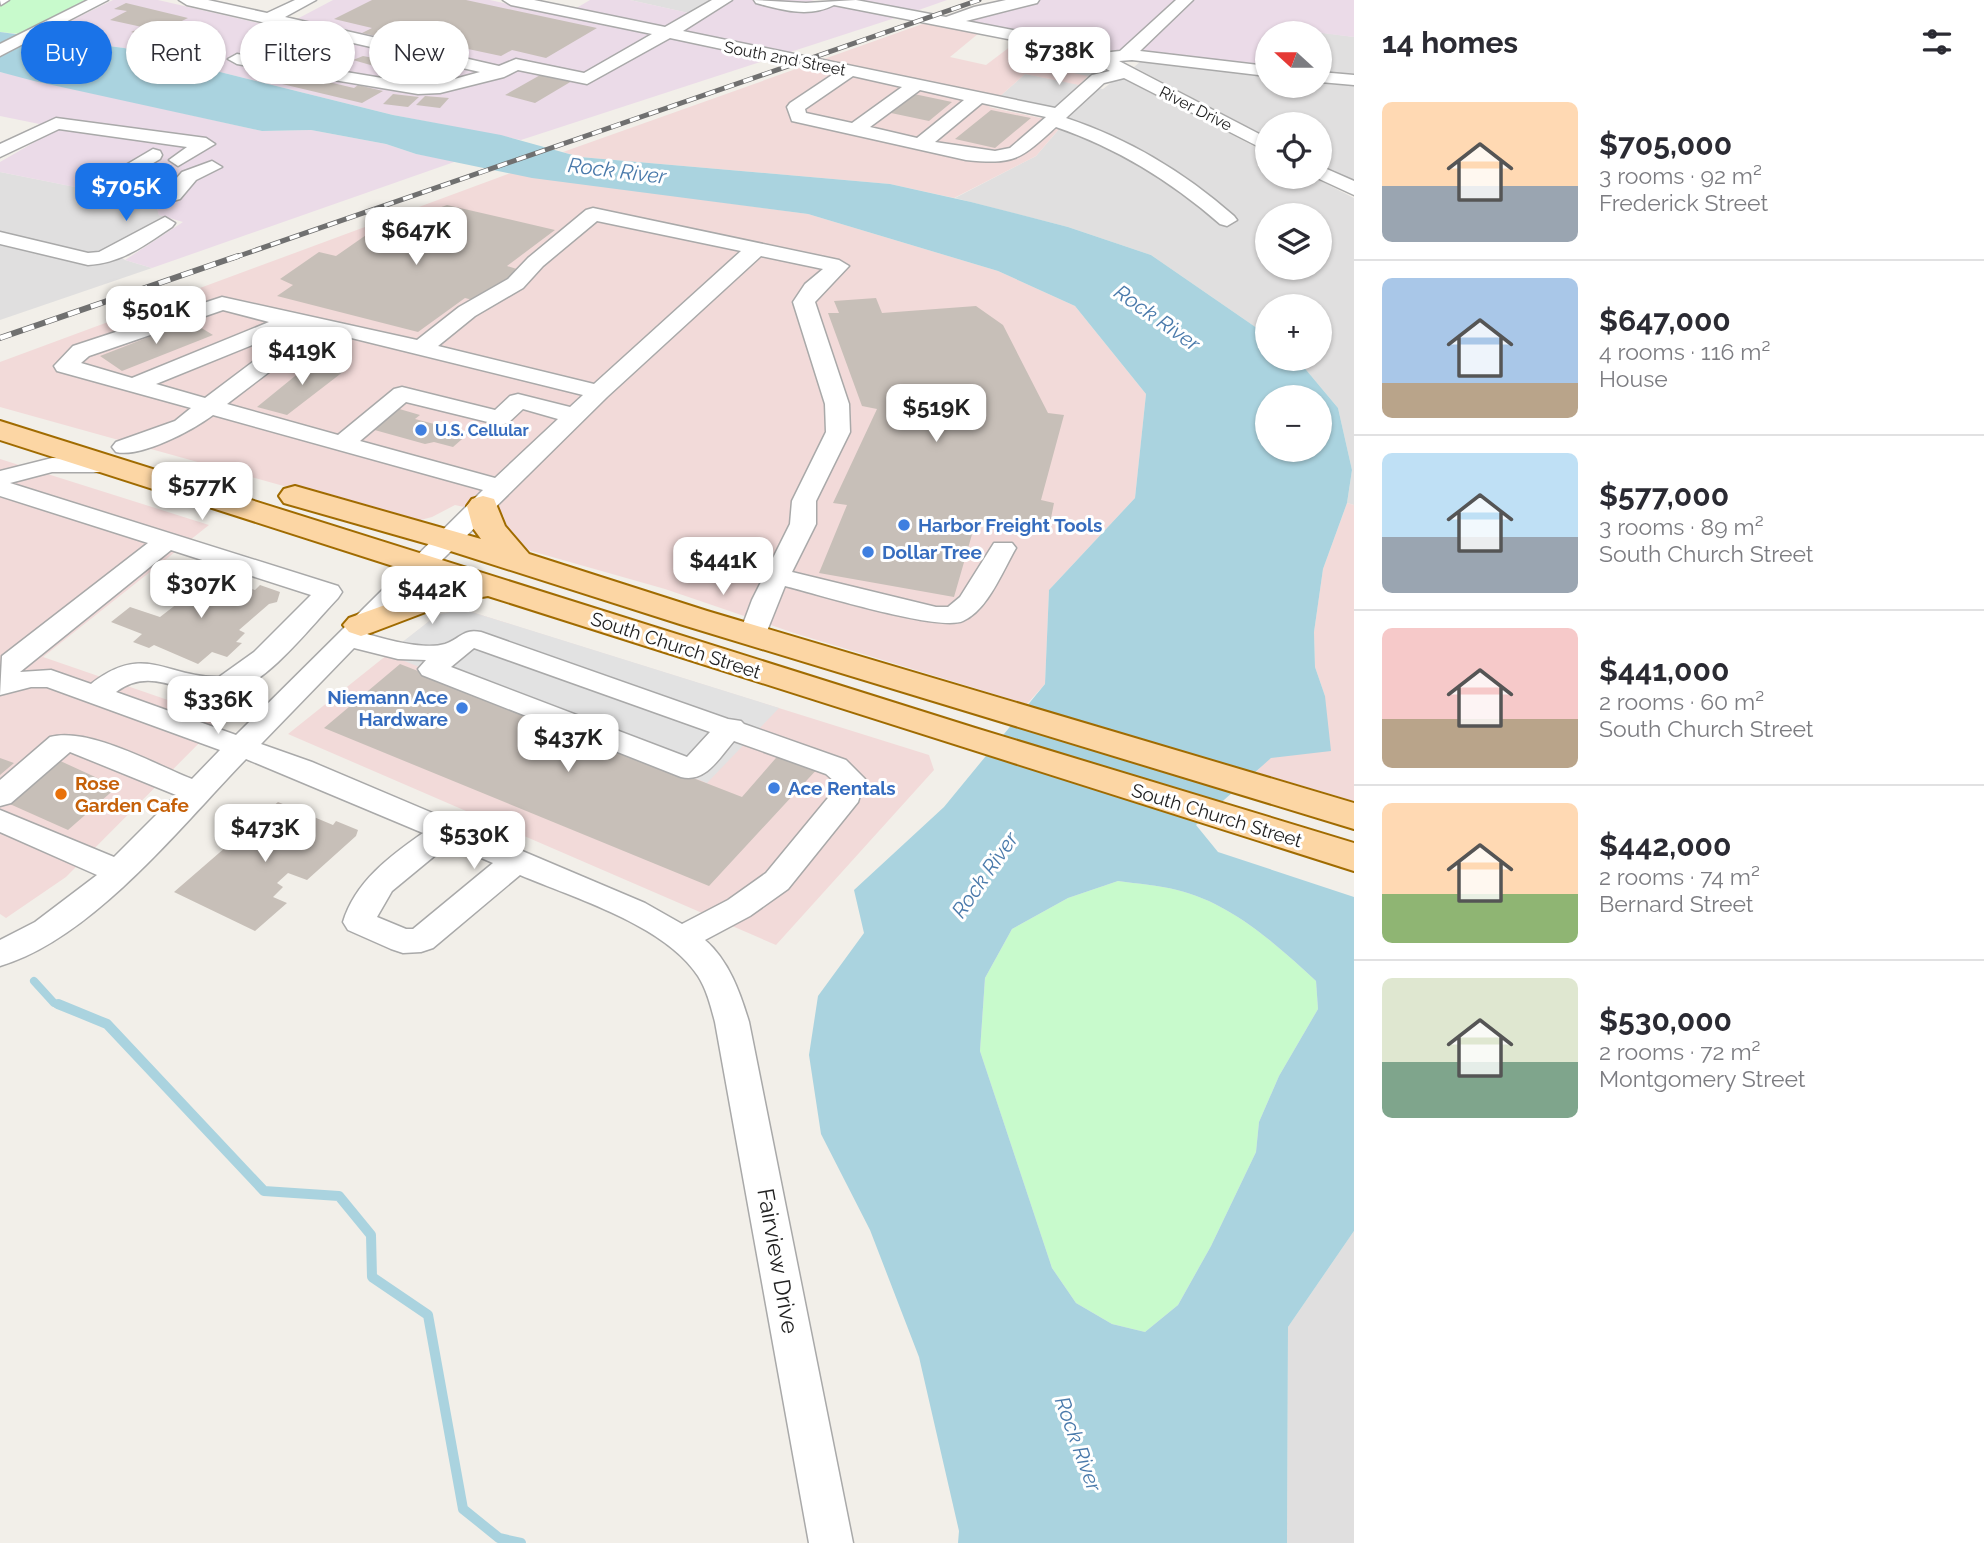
<!DOCTYPE html>
<meta charset="utf-8">
<style>
:root{--surface:#fff;--page:#f7f7f7;--text:#2b2b33;--muted:#7c7c81;--line:#e1e1e2;--accent:#1a73e8}
body{margin:0;font-family:Raleway,sans-serif;background:var(--page);color:var(--text);height:100vh;display:flex;flex-direction:column;font-size:26px;white-space:nowrap}
*{box-sizing:border-box;margin:0}
p{font-size:23px;color:var(--muted)}
.icon{flex:none;width:38px;height:38px;fill:none;stroke:currentColor;stroke-width:2;stroke-linecap:round;stroke-linejoin:round}
.map{position:relative;flex:1;overflow:hidden}
.sheet{display:flex;flex-direction:column;background:var(--surface);width:630px}
.sheet>*{flex:none}
.guide{position:absolute;left:21px;top:21px;width:665px;height:63px;display:flex;gap:14px}
.needle{width:46px;rotate:291deg}
.tools{position:absolute;left:1255px;top:21px;display:grid;gap:14px}
.tools a{display:grid;place-items:center;width:77px;height:77px;border-radius:50%;background:var(--surface);box-shadow:0 2px 5px #0004;font-size:35px}
.price{position:absolute;translate:-50% -60px;padding:0 16px;border-radius:14px;background:#fff;color:#222;font-size:23px;line-height:46px;filter:drop-shadow(0 2px 4px #0008)}
.price::after{content:'';position:absolute;left:50%;top:42px;width:21px;height:16px;margin-left:-10px;background:inherit;clip-path:polygon(0 0,100% 0,50% 100%)}
.price.current{background:var(--accent);color:#fff}
ul{padding:0;list-style:none}
li{display:flex;align-items:center;gap:21px;height:175px;padding:0 28px}
li+li{border-top:2px solid var(--line)}
li span{display:grid;place-items:center;flex:none;width:196px;height:140px;border-radius:10px;color:#555}
li>.icon{margin-inline-start:auto}
span .icon{width:84px;height:84px;fill:#fffc;stroke-width:1}
li b{font-size:30px}
h2{display:flex;justify-content:space-between;align-items:center;height:84px;padding:0 28px;font-size:30px}
.pill{padding:0 24px;border-radius:32px;background:var(--surface);box-shadow:0 2px 5px #0004;font-size:24px;line-height:63px}
.pill.current{background:var(--accent);color:#fff}
main{display:flex;flex:1;min-height:0}
.map>svg:first-child{display:block}
</style>
<main>
<div class="map">
<svg width="1354" height="1543" viewBox="0 0 1354 1543">
<rect width="100%" height="100%" fill="#f2efe9"/>
<!-- residential -->
<path fill="#e0dfdf" fill-rule="evenodd" d="M 630,0 L 714,0 L 693,14 Z
M 1295,29 L 1354,37 L 1354,182 L 1320,164 L 1320,124 L 1267,124 L 1267,137 L 1134,67 L 1140,62 L 1151,62 L 1267,75 L 1267,86 L 1320,86 L 1320,33 L 1294,33 Z
M 1072,52 L 1267,153 L 1267,177 L 1313,177 L 1354,198 L 1354,505 L 1347,503 L 1352,470 L 1338,408 L 1297,359 L 1320,359 L 1320,306 L 1267,306 L 1267,335 L 1151,255 L 1068,227 L 955,198 L 1036,156 L 1071,115 L 997,99 L 1025,74 L 1103,89 L 1112,82 L 1053,69 ZM 1267,215 L 1320,215 L 1320,268 L 1267,268 Z
M 0,172 L 156,203 L 159,215 L 167,217 L 112,250 L 125,260 L 152,268 L 0,320 Z
M 1354,1231 L 1354,1543 L 1287,1543 L 1288,1327 Z"/>
<!-- commercial -->
<path fill="#f2dad9" d="M 928,22 L 979,33 L 950,57 L 986,65 L 1019,40 L 1072,52 L 1054,69 L 1088,76 L 1079,85 L 1025,74 L 997,99 L 989,107 L 1064,123 L 1036,156 L 954,198 L 890,184 L 580,157 L 563,152 Z
M 511,173 L 808,214 L 998,271 L 1075,306 L 1146,394 L 1135,498 L 1049,590 L 1045,684 L 1027,704 L 794,633 L 665,589 L 531,551 L 510,539 L 502,521 L 504,516 L 455,505 L 432,517 L 413,522 L 0,407 L 0,362 Z
M 0,459 L 209,525 L 43,657 L 223,719 L 66,877 L 6,918 L 0,914 Z
M 1347,503 L 1354,505 L 1354,801 L 1256,772 L 1325,696 L 1315,667 L 1314,632 L 1323,569 Z
M 462,609 L 929,755 L 934,770 L 776,945 L 288,734 L 437,615 Z"/>
<!-- industrial -->
<path fill="#ebdbe8" d="M 113,0 L 158,0 L 280,28 L 333,0 L 490,0 L 563,16 L 590,0 L 630,0 L 707,17 L 734,0 L 810,0 L 898,17 L 521,140 L 393,115 L 124,48 L 40,36 Z
M 852,0 L 947,0 L 913,12 Z
M 999,0 L 1354,0 L 1354,37 L 1296,30 L 1294,33 L 1267,33 L 1267,68 L 1099,49 L 946,18 Z
M 0,72 L 262,131 L 311,130 L 386,144 L 416,154 L 457,161 L 152,268 L 125,260 L 183,222 L 159,215 L 155,203 L 0,172 L 0,162 L 59,128 L 0,116 Z"/>
<!-- park -->
<path fill="#c8facc" d="M 0,0 L 85,0 L 20,34 L 0,32 Z
M 1118,881 C 1138,884 1158,885 1177,890 C 1231,903 1276,944 1316,981 L 1318,1009 L 1279,1076 L 1259,1122 L 1256,1152 L 1211,1246 L 1178,1305 L 1145,1332 L 1112,1324 L 1076,1303 L 1052,1268 L 980,1051 L 985,978 L 1012,929 L 1068,898 Z"/>
<!-- parking -->
<path fill="#e2e2e2" d="M 462,609 L 779,708 L 707,783 L 387,654 L 437,615 Z"/>
<!-- water -->
<path fill="#aad3df" fill-rule="evenodd" d="M 0,32 L 124,48 L 393,115 L 501,135 L 580,157 L 890,184 L 971,202 L 1068,227 L 1151,255 L 1267,335 L 1267,359 L 1297,359 L 1338,408 L 1352,470 L 1347,503 L 1323,569 L 1314,632 L 1315,667 L 1325,696 L 1331,751 L 1271,758 L 1196,825 L 1218,852 L 1354,897 L 1354,1231 L 1288,1327 L 1287,1543 L 958,1543 L 959,1531 L 919,1357 L 870,1230 L 821,1134 L 809,1055 L 818,996 L 864,933 L 854,890 L 944,807 L 1045,684 L 1049,590 L 1135,498 L 1146,394 L 1075,306 L 998,271 L 808,214 L 532,178 L 416,154 L 386,144 L 311,130 L 262,131 L 34,81 L 0,72 ZM 1267,397 L 1320,397 L 1320,450 L 1267,450 ZM 1118,881 C 1138,884 1158,885 1177,890 C 1231,903 1276,944 1316,981 L 1318,1009 L 1279,1076 L 1259,1122 L 1256,1152 L 1211,1246 L 1178,1305 L 1145,1332 L 1112,1324 L 1076,1303 L 1052,1268 L 980,1051 L 985,978 L 1012,929 L 1068,898 Z"/>
<g fill="none" stroke-linecap="round" stroke-linejoin="round">
<!-- stream-far1 -->
<path stroke="#aad3df" stroke-width="8" d="M 34,981 L 54,1003 L 62,1006"/>
<!-- stream -->
<path stroke="#aad3df" stroke-width="10" d="M 58,1004 L 107,1024 L 264,1191 L 339,1196 L 371,1235 L 372,1277 L 428,1315 L 463,1509 L 499,1538 L 521,1543"/>
</g>
<!-- building -->
<path fill="#c7bfb8" d="M 372,0 L 466,0 L 597,28 L 546,58 L 512,50 L 501,56 L 468,49 L 458,54 L 362,33 L 372,28 L 334,19 Z
M 126,3 L 188,18 L 149,37 L 131,32 L 142,27 L 110,20 L 127,11 L 114,9 Z
M 363,56 L 384,60 L 374,66 L 353,60 Z
M 278,70 L 354,88 L 358,85 L 383,91 L 362,103 L 261,79 Z
M 542,74 L 572,81 L 535,103 L 505,95 Z
M 393,94 L 419,97 L 408,107 L 383,104 Z
M 914,94 L 952,102 L 929,121 L 891,113 Z
M 425,96 L 449,98 L 440,108 L 416,105 Z
M 991,110 L 1031,118 L 995,148 L 955,139 Z
M 447,205 L 555,230 L 507,266 L 520,270 L 480,302 L 465,298 L 418,332 L 277,296 L 293,285 L 280,279 L 319,252 L 336,256 L 369,233 Z
M 876,298 L 882,313 L 976,306 L 1003,325 L 1048,413 L 1064,415 L 1041,500 L 1054,503 L 1050,523 L 1035,521 L 1032,533 L 975,524 L 954,597 L 819,573 L 847,505 L 833,503 L 877,409 L 862,406 L 828,313 L 839,313 L 834,301 Z
M 190,321 L 213,335 L 122,371 L 100,356 Z
M 316,359 L 348,368 L 287,415 L 257,407 Z
M 396,408 L 420,415 L 415,419 L 469,433 L 453,447 L 434,442 L 425,444 L 371,429 Z
M 217,573 L 232,578 L 229,582 L 255,590 L 260,585 L 280,592 L 277,602 L 269,604 L 239,630 L 245,633 L 236,642 L 242,643 L 227,657 L 212,652 L 198,664 L 154,645 L 149,648 L 133,642 L 142,634 L 111,622 L 130,607 L 160,617 Z
M 400,664 L 742,797 L 782,751 L 820,766 L 709,886 L 324,728 Z
M 0,758 L 14,763 L 0,775 Z
M 56,759 L 117,787 L 68,830 L 3,801 Z
M 278,802 L 333,825 L 336,821 L 358,830 L 356,836 L 307,880 L 288,873 L 277,883 L 283,887 L 273,897 L 287,903 L 255,931 L 174,892 Z"/>
<g fill="none" stroke-linecap="round" stroke-linejoin="round">
<!-- minor casing -->
<g stroke="#a9a9a9" stroke-width="3">
<path id="minor" d="M 0,0 L 9,0 L 1,5 Z
M 88,0 L 108,0 L 0,56 L 0,44 Z
M 179,0 L 208,0 L 267,13 L 295,0 L 316,0 L 285,17 L 499,66 L 516,59 L 584,73 L 652,34 L 511,5 L 503,0 L 534,0 L 665,27 L 712,0 L 732,0 L 683,31 L 1055,108 L 1092,75 L 1110,71 L 1075,52 L 834,5 C 809,18 782,10 756,3 L 754,0 L 806,3 L 856,0 L 946,17 L 974,7 L 1006,0 L 1039,0 L 1037,3 L 966,21 L 1080,43 L 1102,53 L 1120,51 L 1176,0 L 1193,0 L 1140,51 L 1267,66 L 1267,76 L 1132,60 L 1119,61 L 1267,138 L 1267,151 L 1124,78 L 1104,83 L 1066,118 C 1129,139 1184,172 1234,216 L 1237,220 L 1227,226 L 1220,224 C 1171,181 1117,148 1056,127 C 1020,159 1016,165 966,160 L 792,121 L 787,107 L 790,103 L 835,73 L 670,38 L 587,84 L 518,70 L 504,77 L 440,93 L 418,94 L 237,64 L 228,59 L 237,54 L 418,84 L 440,83 L 480,72 L 187,5 ZM 853,76 L 902,87 L 852,123 L 806,113 L 805,109 ZM 920,90 L 964,100 L 917,138 L 870,127 ZM 982,103 L 1046,117 L 1010,148 L 995,151 L 935,142 Z
M 1320,72 L 1354,75 L 1354,85 L 1320,82 Z
M 56,118 L 206,138 L 215,144 L 178,166 L 169,160 L 187,147 L 59,129 L 0,157 L 0,144 Z
M 153,149 L 160,151 L 162,155 L 160,159 L 125,180 L 168,188 L 182,172 L 212,161 L 222,167 L 196,180 L 180,199 L 173,201 L 100,186 L 97,182 Z
M 1320,166 L 1354,181 L 1354,195 L 1315,177 L 1320,177 Z
M 593,208 L 839,260 L 849,266 L 815,302 L 849,404 L 850,432 L 816,501 L 816,524 L 792,572 L 936,607 L 948,607 L 960,597 L 994,543 L 1012,543 L 1016,548 C 1003,570 988,610 963,621 C 939,632 817,594 785,586 L 763,641 L 743,641 L 739,635 L 752,600 L 790,524 L 792,501 L 826,432 L 825,404 L 793,302 L 805,284 L 823,269 L 761,256 L 607,397 L 367,634 C 387,640 425,650 445,644 C 460,639 463,628 481,632 L 728,719 L 741,721 L 744,724 L 846,760 L 865,779 L 858,802 L 788,889 L 750,916 L 705,940 C 729,961 740,992 749,1022 L 853,1543 L 809,1543 L 715,1022 C 711,1007 707,990 698,976 C 665,925 574,898 520,875 L 433,948 L 421,952 L 403,953 L 391,949 L 348,930 L 343,922 C 355,882 390,856 423,833 L 246,759 C 180,827 92,939 0,966 L 0,940 L 35,922 L 97,875 L 0,832 L 0,810 L 114,857 L 176,795 L 70,752 L 11,803 L 0,806 L 0,780 L 50,737 C 89,727 154,764 192,779 L 220,750 L 47,687 L 31,687 L 0,695 L 2,656 L 148,543 L 0,496 L 0,471 L 52,458 L 117,460 L 120,465 L 117,470 L 108,472 L 52,472 L 10,483 L 338,586 L 342,592 L 338,598 C 312,625 271,679 235,691 C 191,706 157,661 116,692 L 236,735 L 483,490 L 213,415 C 193,430 141,458 116,452 L 112,447 L 116,442 L 175,421 L 191,408 L 57,371 L 54,366 L 73,346 L 222,297 L 417,340 L 459,307 L 508,279 L 528,258 L 586,210 ZM 597,221 L 741,251 L 594,384 L 438,346 L 475,316 L 523,288 L 543,266 ZM 223,310 L 269,322 L 132,378 L 81,363 L 89,356 ZM 294,328 L 298,328 L 205,398 L 156,384 ZM 323,331 L 583,395 L 570,407 L 518,394 L 510,396 L 495,410 L 402,387 L 394,389 L 338,435 L 227,404 ZM 406,402 L 500,425 L 508,423 L 523,409 L 558,419 L 495,478 L 360,441 ZM 171,550 L 311,595 L 254,652 L 219,677 C 166,678 145,642 91,684 L 51,670 L 20,672 ZM 354,648 L 398,659 L 426,660 L 418,669 L 422,675 L 681,777 C 706,783 719,758 734,741 L 826,774 L 835,782 L 832,793 L 766,873 L 728,900 L 682,924 L 645,903 L 312,762 L 261,744 ZM 474,648 L 710,732 L 687,757 L 451,667 ZM 449,844 L 493,863 L 413,929 L 406,929 L 377,917 L 392,891 Z
M 165,217 L 175,223 L 172,227 C 145,245 122,263 88,265 L 0,244 L 0,232 L 88,253 L 99,252 Z"/>
</g>
<!-- major casing -->
<g stroke="#a06b00" stroke-width="4">
<path id="major" d="M 0,421 L 975,728 L 1354,843 L 1354,871 L 488,596 L 452,602 L 373,632 L 361,636 L 349,632 L 343,625 L 349,618 L 446,583 L 0,440 Z
M 295,486 L 481,539 L 473,528 L 467,506 L 472,499 L 483,496 L 494,499 L 505,526 L 529,554 L 707,611 L 1354,803 L 1354,829 L 683,625 L 435,546 L 284,503 L 279,496 L 284,489 Z"/>
</g>
<!-- minor -->
<use href="#minor" fill="#fff" fill-rule="evenodd"/>
<!-- major -->
<use href="#major" fill="#fcd6a4" fill-rule="evenodd"/>
<!-- rail-far1 casing -->
<g stroke="#707070" stroke-width="5">
<path id="rail-far1" d="M 233,258 L 979,0"/>
</g>
<!-- rail casing -->
<g stroke="#707070" stroke-width="6">
<path id="rail" d="M 0,338 L 238,256"/>
</g>
<!-- rail-far1 -->
<use href="#rail-far1" stroke="#fff" stroke-width="3.5" stroke-dasharray="10" stroke-linecap="butt"/>
<!-- rail -->
<use href="#rail" stroke="#fff" stroke-width="4.5" stroke-dasharray="12" stroke-linecap="butt"/>
</g>
<!-- markers -->
<g fill="#3f7fe0" stroke="#fff" stroke-width="2.5">
<circle cx="421" cy="430" r="7"/>
<circle cx="904" cy="525" r="7"/>
<circle cx="868" cy="552" r="7"/>
<circle cx="462" cy="708" r="7"/>
<circle cx="774" cy="788" r="7"/>
</g>
<circle fill="#e8710a" stroke="#fff" stroke-width="2.5" cx="61" cy="794" r="7"/>
<g text-anchor="middle" stroke-width="6" stroke-linejoin="round" paint-order="stroke">
<!-- far-street labels -->
<g font-size="16" fill="#222" stroke="#fff">
<text transform="translate(785 58) rotate(11)" y="6">South 2nd Street</text>
<text transform="translate(1196 108) rotate(27)" y="6">River Drive</text>
</g>
<!-- far-shop labels -->
<g font-size="16" font-weight="bold" fill="#366cbe" stroke="#fff" text-anchor="start">
<text x="435" y="436">U.S. Cellular</text>
</g>
<!-- shop labels -->
<g font-size="19" font-weight="bold" fill="#366cbe" stroke="#fff" text-anchor="start">
<text x="918" y="532">Harbor Freight Tools</text>
<text x="882" y="559">Dollar Tree</text>
<text x="448" y="704" text-anchor="end">Niemann Ace<tspan x="448" dy="22">Hardware</tspan></text>
<text x="788" y="795">Ace Rentals</text>
</g>
<!-- street labels -->
<g font-size="19" fill="#222" stroke="#fff">
<text transform="translate(676 645) rotate(18)" y="7">South Church Street</text>
<text transform="translate(1217 815) rotate(17)" y="7">South Church Street</text>
</g>
<!-- food labels -->
<g font-size="19" font-weight="bold" fill="#c56008" stroke="#fff" text-anchor="start">
<text x="75" y="790">Rose<tspan x="75" dy="22">Garden Cafe</tspan></text>
</g>
<!-- water labels -->
<g font-size="21" font-style="italic" fill="#4a7aab" stroke="#fff">
<text transform="translate(617 171) rotate(7)" y="7">Rock River</text>
<text transform="translate(1157 318) rotate(35)" y="7">Rock River</text>
<text transform="translate(985 875) rotate(-55)" y="7">Rock River</text>
<text transform="translate(1078 1444) rotate(70)" y="7">Rock River</text>
</g>
<!-- near-street labels -->
<g font-size="23" fill="#222" stroke="#fff">
<text transform="translate(778 1261) rotate(80)" y="8">Fairview Drive</text>
</g>
</g>
</svg>
<div class="tools">
<a><svg class="needle" viewBox="-14 -14 28 28"><path d="M0-13l5 13h-10z" fill="#e53935"/><path d="M0 13l5-13h-10z" fill="#7c7c81"/></svg></a>
<a><svg class="icon" aria-label="locate" viewBox="0 0 24 24"><circle cx="12" cy="12" r="6"/><path d="M12 2v4M12 18v4M2 12h4M18 12h4"/></svg></a>
<a><svg class="icon" aria-label="layers" viewBox="0 0 24 24"><path d="M12 4l9 5-9 5-9-5zM3 14l9 5 9-5"/></svg></a>
<a>+</a>
<a>−</a>
</div>
<b class="price" style="left:1059px;top:87px">$738K</b>
<b class="price current" style="left:126px;top:223px">$705K</b>
<b class="price" style="left:416px;top:267px">$647K</b>
<b class="price" style="left:156px;top:346px">$501K</b>
<b class="price" style="left:302px;top:387px">$419K</b>
<b class="price" style="left:936px;top:444px">$519K</b>
<b class="price" style="left:202px;top:522px">$577K</b>
<b class="price" style="left:723px;top:597px">$441K</b>
<b class="price" style="left:201px;top:620px">$307K</b>
<b class="price" style="left:432px;top:626px">$442K</b>
<b class="price" style="left:218px;top:736px">$336K</b>
<b class="price" style="left:568px;top:774px">$437K</b>
<b class="price" style="left:265px;top:864px">$473K</b>
<b class="price" style="left:474px;top:871px">$530K</b>
<div class="guide">
<a class="pill current">Buy</a>
<a class="pill">Rent</a>
<a class="pill">Filters</a>
<a class="pill">New</a>
</div>
</div>
<section class="sheet">
<h2>14 homes<svg class="icon" aria-label="filters" viewBox="0 0 24 24"><path d="M4 7h16M4 17h16"/><circle cx="9" cy="7" r="2"/><circle cx="15" cy="17" r="2"/></svg></h2>
<ul>
<li><span style="background:linear-gradient(#ffd9b3 60%,#9aa5b1 0)"><svg class="icon" aria-label="home" viewBox="0 0 24 24"><path d="M3 11l9-7 9 7M6 9v11h12V9"/></svg></span><div><b>$705,000</b><p>3 rooms · 92 m²</p><p>Frederick Street</p></div></li>
<li><span style="background:linear-gradient(#a9c7e8 75%,#b9a48a 0)"><svg class="icon" aria-label="home" viewBox="0 0 24 24"><path d="M3 11l9-7 9 7M6 9v11h12V9"/></svg></span><div><b>$647,000</b><p>4 rooms · 116 m²</p><p>House</p></div></li>
<li><span style="background:linear-gradient(#bfe0f5 60%,#9aa5b1 0)"><svg class="icon" aria-label="home" viewBox="0 0 24 24"><path d="M3 11l9-7 9 7M6 9v11h12V9"/></svg></span><div><b>$577,000</b><p>3 rooms · 89 m²</p><p>South Church Street</p></div></li>
<li><span style="background:linear-gradient(#f6c9c9 65%,#b9a48a 0)"><svg class="icon" aria-label="home" viewBox="0 0 24 24"><path d="M3 11l9-7 9 7M6 9v11h12V9"/></svg></span><div><b>$441,000</b><p>2 rooms · 60 m²</p><p>South Church Street</p></div></li>
<li><span style="background:linear-gradient(#ffd9b3 65%,#8fb573 0)"><svg class="icon" aria-label="home" viewBox="0 0 24 24"><path d="M3 11l9-7 9 7M6 9v11h12V9"/></svg></span><div><b>$442,000</b><p>2 rooms · 74 m²</p><p>Bernard Street</p></div></li>
<li><span style="background:linear-gradient(#dfe7d0 60%,#7fa58c 0)"><svg class="icon" aria-label="home" viewBox="0 0 24 24"><path d="M3 11l9-7 9 7M6 9v11h12V9"/></svg></span><div><b>$530,000</b><p>2 rooms · 72 m²</p><p>Montgomery Street</p></div></li>
</ul>
</section>
</main>
